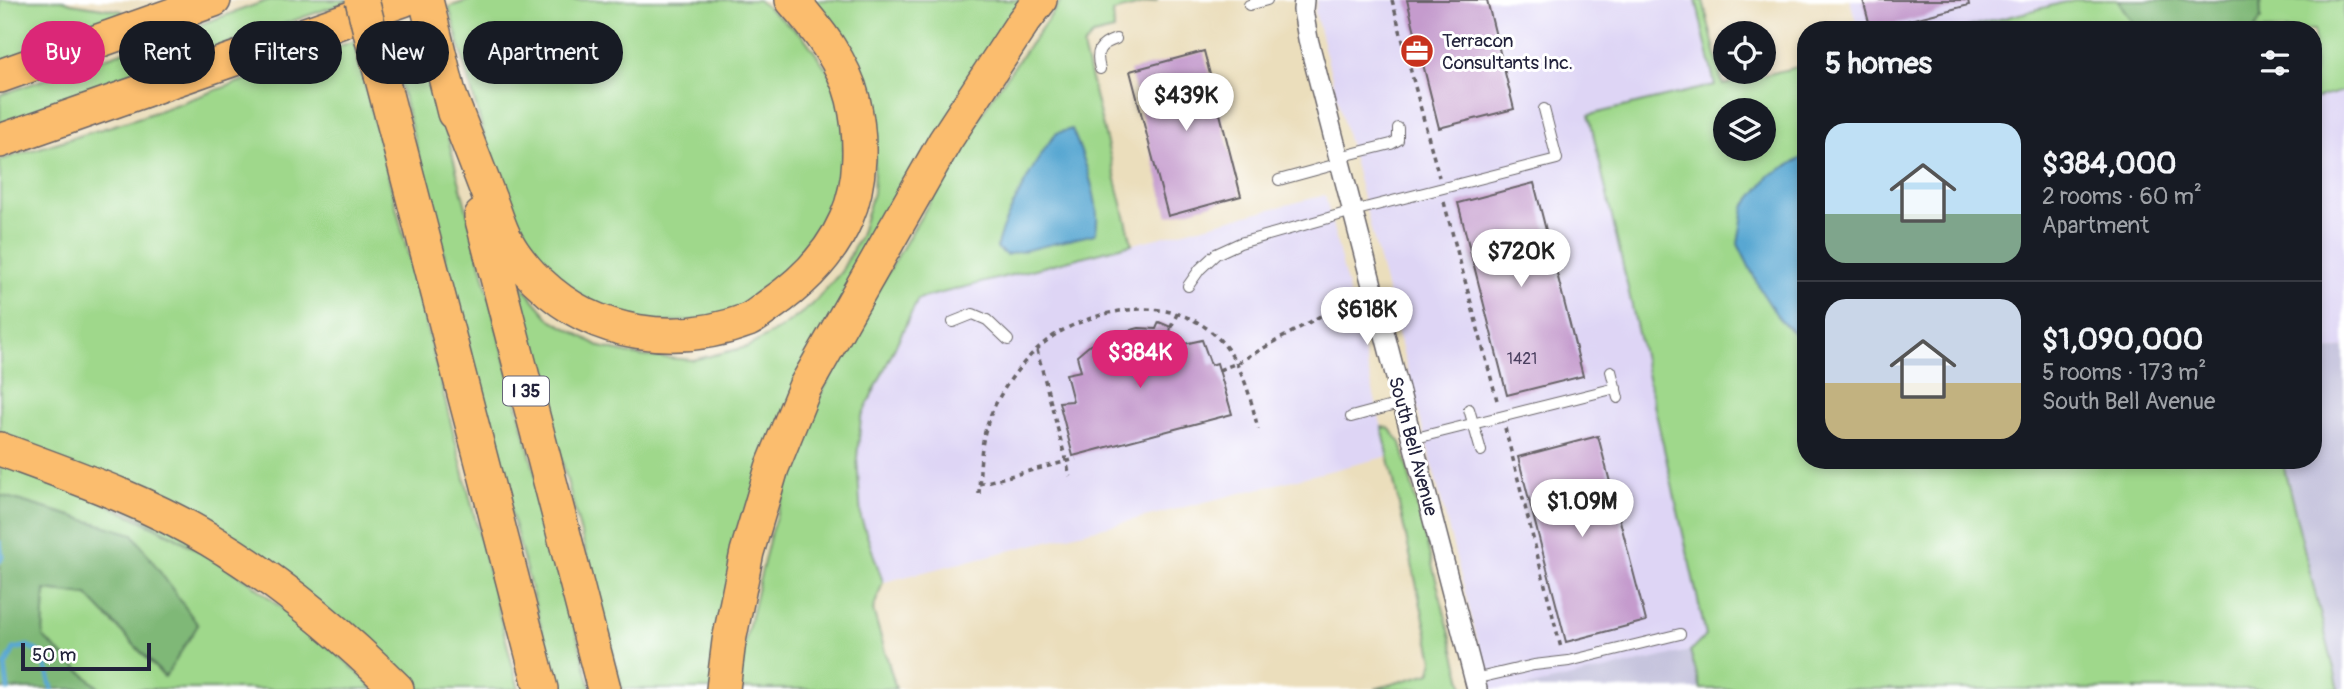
<!DOCTYPE html>
<meta charset="utf-8">
<style>
:root{--surface:#171b24;--page:#20242c;--text:#f1f3f6;--muted:#9ea1a6;--line:#363941;--accent:#db2777}
body{margin:0;font-family:Pangolin,sans-serif;background:var(--page);color:var(--text);height:100vh;display:flex;flex-direction:column;font-size:26px;white-space:nowrap}
*{box-sizing:border-box;margin:0}
p{font-size:23px;color:var(--muted)}
.icon{flex:none;width:38px;height:38px;fill:none;stroke:currentColor;stroke-width:2;stroke-linecap:round;stroke-linejoin:round}
.map{position:relative;flex:1;overflow:hidden}
.drawer{position:absolute;left:1797px;top:21px;width:525px;height:448px;display:flex;flex-direction:column;background:var(--surface);border-radius:28px;box-shadow:0 4px 10px #0003}
.drawer>*{flex:none}
.top-card{position:absolute;left:21px;top:21px;width:665px;height:63px;display:flex;gap:14px}
.buttons{position:absolute;left:1713px;top:21px;display:grid;gap:14px}
.buttons a{display:grid;place-items:center;width:63px;height:63px;border-radius:50%;background:var(--surface);box-shadow:0 4px 10px #0003;font-size:35px}
.scale{position:absolute;left:21px;bottom:18px;width:130px;box-sizing:border-box;padding-left:7px;border:4px solid #22223b;border-top:0;font-size:19px;line-height:24px;white-space:nowrap;color:#22223b;-webkit-text-stroke:5px #fff;paint-order:stroke}
.price{position:absolute;translate:-50% -60px;padding:0 16px;border-radius:24px;background:#fff;color:#222;font-size:23px;line-height:46px;filter:drop-shadow(0 2px 4px #0008)}
.price::after{content:'';position:absolute;left:50%;top:42px;width:21px;height:16px;margin-left:-10px;background:inherit;clip-path:polygon(0 0,100% 0,50% 100%)}
.price.selected{background:var(--accent);color:#fff}
ul{padding:0;list-style:none}
li{display:flex;align-items:center;gap:21px;height:175px;padding:0 28px}
li+li{border-top:2px solid var(--line)}
li span{display:grid;place-items:center;flex:none;width:196px;height:140px;border-radius:21px;color:#555}
li>.icon{margin-inline-start:auto}
span .icon{width:84px;height:84px;fill:#fffc;stroke-width:1}
li b{font-size:30px}
h2{display:flex;justify-content:space-between;align-items:center;height:84px;padding:0 28px;font-size:30px}
.pill{padding:0 24px;border-radius:32px;background:var(--surface);box-shadow:0 4px 10px #0003;font-size:24px;line-height:63px}
.pill.selected{background:var(--accent);color:#fff}
.map>svg:first-child{display:block}
</style>
<div class="map">
<svg width="2344" height="689" viewBox="0 0 2344 689">
<rect width="100%" height="100%" fill="#fff"/>
<filter id="ink" filterUnits="userSpaceOnUse"><feTurbulence type="fractalNoise" baseFrequency=".0143" numOctaves="2"/><feDisplacementMap in="SourceGraphic" scale="14" xChannelSelector="R" yChannelSelector="G"/><feConvolveMatrix kernelMatrix="1 2 1 2 8 2 1 2 1" color-interpolation-filters="sRGB"/></filter>
<filter id="wash" filterUnits="userSpaceOnUse"><feTurbulence type="fractalNoise" baseFrequency=".00686" numOctaves="4" result="noise"/><feDisplacementMap in="SourceGraphic" scale="28" xChannelSelector="R" yChannelSelector="G"/><feGaussianBlur stdDeviation="1.57" result="paint"/><feColorMatrix in="noise" values="0 0 0 0 0 0 0 0 0 0 0 0 0 0 0 0 0 1.4 0 .05"/><feComposite in="paint" operator="in"/></filter>
<g filter="url(#wash)">
<rect width="100%" height="100%" fill="#ebdebc"/>
<!-- built -->
<path fill="#ded5f5" d="M 1317,0 L 1696,0 L 1716,85 L 1589,115 L 1706,636 L 1691,653 L 1519,689 L 1490,689 L 1315,12 Z
M 1850,0 L 2073,0 L 1958,30 L 1858,30 Z
M 2344,91 L 2344,347 L 2314,354 L 2314,99 Z
M 1325,195 L 1389,456 L 812,600 L 861,418 L 918,299 Z"/>
<!-- industrial -->
<path fill="#c3c1db" d="M 2344,347 L 2344,689 L 2339,689 L 2283,460 L 2314,460 L 2314,354 Z
M 1690,651 L 1701,689 L 1518,689 Z"/>
<!-- green -->
<path fill="#9fd88b" stroke="#607d63" stroke-width="2" fill-rule="evenodd" d="M 0,0 L 63,0 L 71,3 L 122,11 L 123,14 L 0,63 Z
M 269,0 L 352,0 L 0,124 L 0,95 Z
M 470,0 L 758,0 L 803,36 L 829,72 L 845,105 L 841,218 L 755,316 L 618,326 L 521,246 L 497,183 L 449,7 Z
M 800,0 L 1028,0 L 812,352 L 713,689 L 622,689 L 516,287 L 521,285 L 550,319 L 601,347 L 640,356 L 693,360 L 747,347 L 783,327 L 812,305 L 841,272 L 860,236 L 873,193 L 875,147 Z
M 1062,0 L 1158,0 L 1113,12 L 1114,30 L 1093,35 L 1083,47 L 1132,244 L 918,299 L 861,418 L 857,458 L 861,518 L 883,582 L 873,610 L 896,689 L 739,689 L 742,654 L 771,532 L 812,411 L 865,311 L 992,97 Z
M 1696,0 L 1703,0 L 1723,85 L 1806,65 L 1806,460 L 2282,460 L 2339,689 L 1701,689 L 1690,651 L 1706,636 L 1589,115 L 1715,85 ZM 1726,110 L 1764,110 L 1764,149 L 1726,149 Z
M 2073,0 L 2118,0 L 2137,30 L 1958,30 Z
M 2260,0 L 2344,0 L 2344,91 L 2314,99 L 2314,30 L 2254,30 L 2261,18 Z
M 417,20 L 427,57 L 591,689 L 557,689 L 386,30 Z
M 354,41 L 510,656 L 519,689 L 412,689 L 362,641 L 0,439 L 0,160 L 141,117 Z
M 1382,427 L 1389,428 L 1401,443 L 1464,689 L 1375,689 L 1430,673 L 1433,660 Z
M 0,464 L 86,494 L 173,536 L 249,581 L 348,663 L 374,689 L 100,689 L 43,637 L 45,590 L 87,595 L 164,677 L 0,495 Z"/>
<!-- forest -->
<path fill="#7fb877" stroke="#506d59" stroke-width="2" d="M 2118,0 L 2260,0 L 2261,18 L 2254,30 L 2137,30 Z
M 0,495 L 133,534 L 198,625 L 165,677 L 87,595 L 45,590 L 43,637 L 100,689 L 0,689 Z"/>
<!-- water -->
<path fill="#58a7d2" stroke="#3d6486" stroke-width="2" d="M 1072,129 C 1082,153 1104,209 1095,234 L 1006,255 L 997,248 C 996,232 1038,157 1050,141 L 1057,133 Z
M 1806,156 L 1806,341 L 1800,339 L 1780,320 L 1761,291 L 1738,244 L 1744,207 L 1770,175 Z"/>
<g fill="none" stroke-linecap="round" stroke-linejoin="round">
<!-- stream -->
<path stroke="#58a7d2" stroke-width="5" d="M 0,543 L 2,557 L 0,561
M 8,689 L 5,666 L 14,649 L 28,646 L 43,655 L 52,689"/>
</g>
<g id="blocks">
<!-- building -->
<path fill="#c59bcd" d="M 1407,0 L 1487,0 L 1514,109 L 1439,128 Z
M 1863,0 L 1968,0 L 1969,5 L 1871,30 Z
M 1204,51 L 1241,196 L 1168,216 L 1130,71 Z
M 1534,183 L 1583,376 L 1507,395 L 1458,203 Z
M 1159,322 L 1171,327 L 1167,348 L 1202,340 L 1211,365 L 1217,363 L 1232,414 L 1073,456 L 1059,402 L 1073,401 L 1066,374 L 1081,371 L 1077,356 L 1090,345 L 1111,335 L 1139,328 L 1156,329 Z
M 1598,436 L 1646,621 L 1566,642 L 1518,457 Z"/>
</g>
</g>
<g filter="url(#ink)">
<use href="#blocks" fill-opacity="0" stroke="#686468" stroke-width="2"/>
<g fill="none" stroke-linecap="round" stroke-linejoin="round">
<!-- service casing -->
<g stroke="#686468" stroke-width="12">
<path id="service" d="M 1249,5 L 1267,0
M 1100,69 C 1095,51 1099,45 1116,39
M 1339,157 L 1391,144 L 1398,140 L 1398,128
M 1279,180 L 1341,163
M 1188,286 L 1200,269 L 1216,254 L 1240,243 L 1353,211 L 1557,159 L 1544,109
M 953,322 L 973,314 L 987,320 L 1008,340
M 1611,371 L 1618,398
M 1469,409 L 1481,451
M 1351,417 L 1403,403
M 1412,439 L 1616,388
M 1474,679 L 1534,665 L 1569,661 L 1680,634"/>
</g>
<!-- minor casing -->
<g stroke="#686468" stroke-width="22">
<path id="minor" d="M 1304,0 L 1303,10 L 1308,39 L 1477,689"/>
</g>
<!-- motorway casing -->
<g stroke="#686468" stroke-width="36">
<path id="motorway" d="M 426,0 L 454,113
M 381,75 L 541,689
M 0,76 L 214,0
M 449,93 C 462,128 476,162 489,197 C 495,211 499,228 507,242 C 514,255 528,273 540,283 C 595,336 677,347 748,320 C 755,317 763,310 770,305 C 802,283 830,256 846,219 C 862,183 862,137 853,99 C 844,62 816,27 792,0
M 0,141 L 403,0
M 481,216 L 604,689
M 0,449 C 70,475 146,501 210,540 C 279,581 341,633 397,689
M 723,689 L 729,641 L 747,552 L 772,468 L 805,387 L 945,141 L 1023,22 L 1040,0"/>
</g>
<!-- path -->
<path stroke="#686468" stroke-width="3.5" stroke-dasharray="5 5" stroke-linecap="butt" d="M 1392,0 L 1439,177
M 1444,202 L 1498,404
M 1171,327 L 1177,314
M 1037,350 L 1070,476
M 1219,370 L 1237,363 L 1333,309 L 1360,301
M 1505,428 L 1561,648
M 979,484 L 1076,459
M 979,494 C 980,471 980,446 987,425 C 997,392 1029,350 1058,333 C 1105,306 1175,295 1217,337 C 1243,363 1250,396 1258,429"/>
<!-- service -->
<use href="#service" stroke="#fff" stroke-width="10"/>
<!-- minor -->
<use href="#minor" stroke="#fff" stroke-width="19"/>
<!-- motorway -->
<use href="#motorway" stroke="#fbbd6e" stroke-width="33"/>
<!-- motorway-bridge casing -->
<g stroke="#686468" stroke-width="36" stroke-linecap="butt">
<path id="motorway-bridge" d="M 362,0 L 381,75"/>
</g>
<!-- motorway-bridge -->
<use href="#motorway-bridge" stroke="#fbbd6e" stroke-width="33"/>
</g>
</g>
<!-- icons -->
<defs>
<g id="office-disc" transform="scale(1.75)"><circle r="9.5" fill="#c8321e" stroke="#fff"/><path d="M-6-3h4V-5.5h4V-3h4V5H-6ZM-1-4.5V-3h2v-1.5ZM-6 0V1H6V0Z" fill="#fff"/></g>
</defs>
<g fill-rule="evenodd">
<use href="#office-disc" x="1417" y="51"/>
</g>
<g text-anchor="middle" stroke-width="6" stroke-linejoin="round" paint-order="stroke">
<!-- number labels -->
<g font-size="16" fill="#4b4060">
<text x="1522" y="364">1421</text>
</g>
<!-- shield labels -->
<rect fill="#fff" stroke="#646476" stroke-width="2" x="503" y="376.5" width="46" height="29" rx="5"/>
<g font-size="18" font-weight="bold" fill="#22223b">
<text x="526" y="397">I 35</text>
</g>
<!-- poi labels -->
<g font-size="19" fill="#22223b" stroke="#fff" text-anchor="start">
<text x="1442" y="47">Terracon<tspan x="1442" dy="22">Consultants Inc.</tspan></text>
</g>
<!-- street labels -->
<g font-size="19" fill="#22223b" stroke="#fff">
<text transform="translate(1414 446) rotate(75)" y="7">South Bell Avenue</text>
</g>
</g>
</svg>
<div class="buttons">
<a><svg class="icon" aria-label="locate" viewBox="0 0 24 24"><circle cx="12" cy="12" r="6"/><path d="M12 2v4M12 18v4M2 12h4M18 12h4"/></svg></a>
<a><svg class="icon" aria-label="layers" viewBox="0 0 24 24"><path d="M12 4l9 5-9 5-9-5zM3 14l9 5 9-5"/></svg></a>
</div>
<div class="scale">50 m</div>
<b class="price" style="left:1186px;top:133px">$439K</b>
<b class="price" style="left:1521px;top:289px">$720K</b>
<b class="price" style="left:1367px;top:347px">$618K</b>
<b class="price selected" style="left:1140px;top:390px">$384K</b>
<b class="price" style="left:1582px;top:539px">$1.09M</b>
<div class="top-card">
<a class="pill selected">Buy</a>
<a class="pill">Rent</a>
<a class="pill">Filters</a>
<a class="pill">New</a>
<a class="pill">Apartment</a>
</div>
<section class="drawer">
<h2>5 homes<svg class="icon" aria-label="filters" viewBox="0 0 24 24"><path d="M4 7h16M4 17h16"/><circle cx="9" cy="7" r="2"/><circle cx="15" cy="17" r="2"/></svg></h2>
<ul>
<li><span style="background:linear-gradient(#bfe0f5 65%,#7fa58c 0)"><svg class="icon" aria-label="home" viewBox="0 0 24 24"><path d="M3 11l9-7 9 7M6 9v11h12V9"/></svg></span><div><b>$384,000</b><p>2 rooms · 60 m²</p><p>Apartment</p></div></li>
<li><span style="background:linear-gradient(#c9d6e8 60%,#c2b280 0)"><svg class="icon" aria-label="home" viewBox="0 0 24 24"><path d="M3 11l9-7 9 7M6 9v11h12V9"/></svg></span><div><b>$1,090,000</b><p>5 rooms · 173 m²</p><p>South Bell Avenue</p></div></li>
</ul>
</section>
</div>
